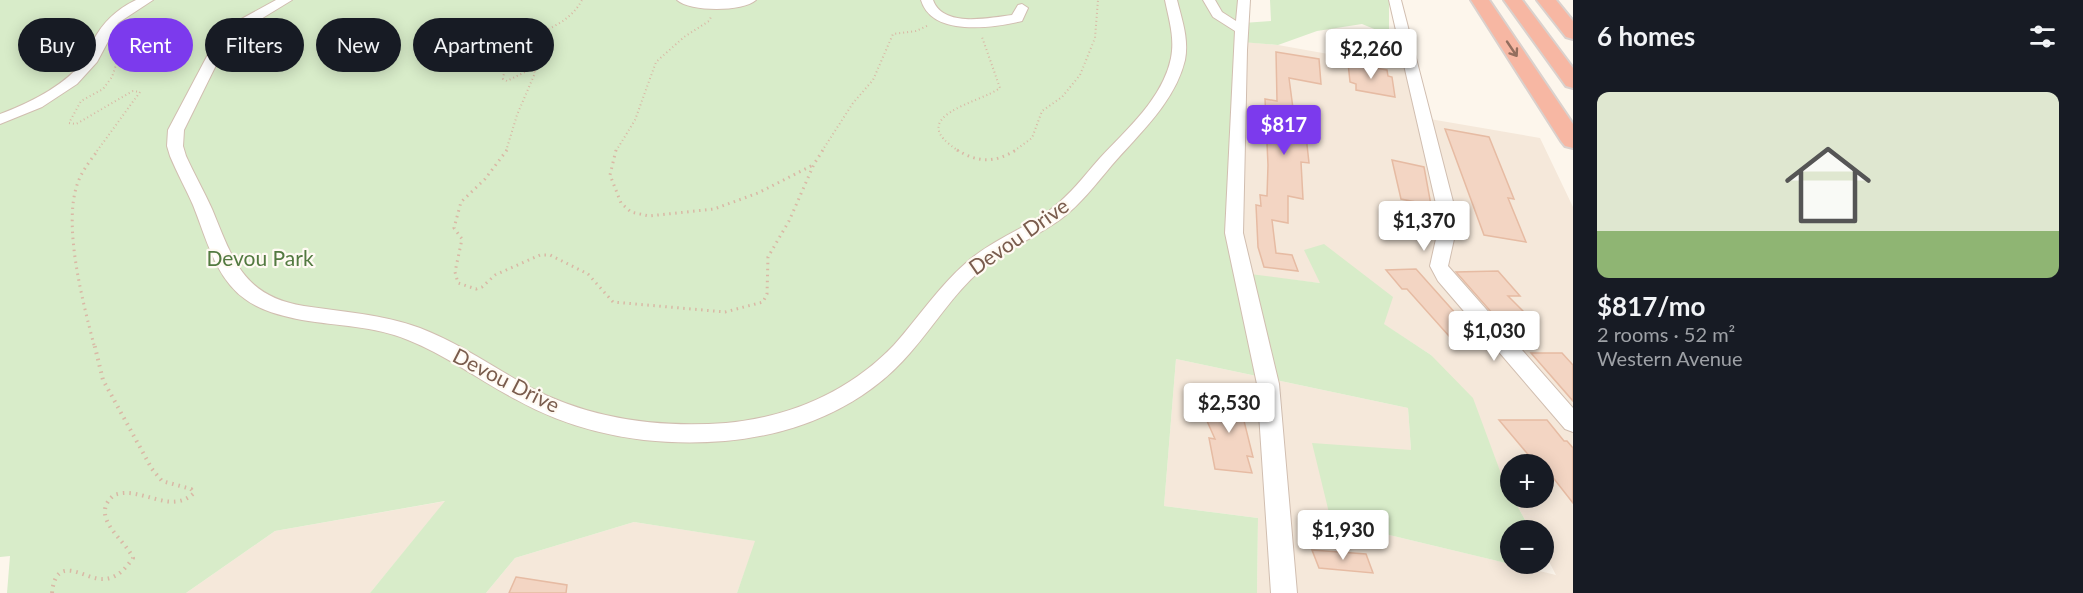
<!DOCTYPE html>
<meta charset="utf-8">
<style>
:root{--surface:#171b24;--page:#242831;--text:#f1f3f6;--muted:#9ea1a6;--line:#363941;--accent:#7c3aed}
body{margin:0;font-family:Lato,sans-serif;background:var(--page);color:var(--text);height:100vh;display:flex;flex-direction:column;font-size:22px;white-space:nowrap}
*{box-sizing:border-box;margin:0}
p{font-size:20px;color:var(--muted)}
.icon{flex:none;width:33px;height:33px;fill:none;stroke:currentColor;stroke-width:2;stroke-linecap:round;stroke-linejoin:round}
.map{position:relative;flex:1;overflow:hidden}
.panel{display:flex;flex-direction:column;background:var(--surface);width:510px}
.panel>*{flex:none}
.banner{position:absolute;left:18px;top:18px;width:570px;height:54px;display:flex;gap:12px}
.buttons{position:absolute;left:1500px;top:454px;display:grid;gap:12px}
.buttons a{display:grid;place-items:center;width:54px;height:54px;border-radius:50%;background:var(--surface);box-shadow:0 3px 15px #0003;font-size:30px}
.price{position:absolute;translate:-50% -51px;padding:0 14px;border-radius:6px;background:#fff;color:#222;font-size:20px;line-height:39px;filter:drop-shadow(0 2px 3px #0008)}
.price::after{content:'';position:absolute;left:50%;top:36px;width:18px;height:14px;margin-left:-9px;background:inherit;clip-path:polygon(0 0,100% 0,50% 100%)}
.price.on{background:var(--accent);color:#fff}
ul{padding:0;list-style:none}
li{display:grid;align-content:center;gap:12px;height:318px;padding:0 24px}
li+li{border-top:2px solid var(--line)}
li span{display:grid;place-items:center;height:186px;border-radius:12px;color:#555}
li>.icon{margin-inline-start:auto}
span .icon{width:108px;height:108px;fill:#fffc;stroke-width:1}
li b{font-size:26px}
h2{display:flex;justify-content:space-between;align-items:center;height:72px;padding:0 24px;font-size:26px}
.tag{padding:0 21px;border-radius:27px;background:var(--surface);box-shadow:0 3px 15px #0003;font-size:21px;line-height:54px}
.tag.on{background:var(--accent);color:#fff}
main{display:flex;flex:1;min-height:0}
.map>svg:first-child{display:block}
</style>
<main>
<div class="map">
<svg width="1573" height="593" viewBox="0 0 1573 593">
<rect width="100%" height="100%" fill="#fdf6ec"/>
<!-- residential -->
<path fill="#f5e8da" d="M 1232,41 L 1278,45 L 1412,69 L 1424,118 L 1540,138 L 1573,207 L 1573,593 L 1257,593 L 1258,518 L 1164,506 L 1176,359 L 1408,408 L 1411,450 L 1331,521 L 1556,575 L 1544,552 L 1544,531 L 1531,531 L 1513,498 L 1544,498 L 1544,465 L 1510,465 L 1510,494 L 1431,355 L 1320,283 L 1226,272 Z
M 446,501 L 370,593 L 186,593 L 275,531 Z
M 634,522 L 756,541 L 737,593 L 486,593 L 515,558 Z"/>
<!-- green -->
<path fill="#d8ecc9" d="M 0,0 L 1244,0 L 1243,23 L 1271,21 L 1270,0 L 1389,0 L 1389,35 L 1362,24 L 1317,31 L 1278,45 L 1241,42 L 1242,273 L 1320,283 L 1304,250 L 1324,244 L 1393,297 L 1384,324 L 1431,355 L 1473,398 L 1510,498 L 1513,498 L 1531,531 L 1510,531 L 1510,564 L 1331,521 L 1312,443 L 1411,450 L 1408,408 L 1176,359 L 1164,506 L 1258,518 L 1257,593 L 737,593 L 755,541 L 634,522 L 515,558 L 486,593 L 370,593 L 445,501 L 275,531 L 186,593 L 7,593 L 10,556 L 0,557 Z"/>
<!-- building -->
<path fill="#f3d5c3" stroke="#e6bba3" stroke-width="1.5" d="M 1276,52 L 1319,59 L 1321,84 L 1289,78 L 1294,116 L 1304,118 L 1309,163 L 1301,162 L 1303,199 L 1288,196 L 1288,223 L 1272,220 L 1276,253 L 1292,255 L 1298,271 L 1264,267 L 1258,247 L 1256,205 L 1261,206 L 1260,195 L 1267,196 L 1268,165 L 1265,99 L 1277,101 Z
M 1348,63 L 1387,70 L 1388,76 L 1392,77 L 1395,97 L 1356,90 L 1356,84 L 1350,82 Z
M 1445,129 L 1489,137 L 1514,199 L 1508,198 L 1526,242 L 1484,235 Z
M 1392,160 L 1424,167 L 1431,205 L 1401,199 Z
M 1416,269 L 1457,315 L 1453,315 L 1479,344 L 1457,345 L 1407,289 L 1402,289 L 1386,270 Z
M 1498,271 L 1520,296 L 1508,296 L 1525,313 L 1493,314 L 1456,272 Z
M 1531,353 L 1562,353 L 1573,365 L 1573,401 Z
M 1208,393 L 1244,400 L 1246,418 L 1243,417 L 1253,457 L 1247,456 L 1252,473 L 1215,469 L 1209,438 L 1215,439 L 1207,421 L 1211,421 Z
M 1499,420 L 1547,420 L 1564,441 L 1567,441 L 1573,448 L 1573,503 L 1551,475 L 1544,475 L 1544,465 L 1537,465 Z
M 1312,550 L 1366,554 L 1373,573 L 1319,568 Z
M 516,577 L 567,585 L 566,593 L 509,593 Z"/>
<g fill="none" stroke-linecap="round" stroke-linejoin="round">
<!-- minor casing -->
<g stroke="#d1beb0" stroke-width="2">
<path id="minor" d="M 136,0 L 153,0 L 118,23 L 97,62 L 77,84 L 42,107 L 0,124 L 0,114 C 30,103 62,87 83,62 C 88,56 90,48 93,41 C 103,22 117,9 136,0 Z
M 276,0 L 292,0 L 246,28 L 225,47 L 184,130 L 183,146 L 186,156 C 194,174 204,191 212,209 C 233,260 243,296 304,306 C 343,312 382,314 420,328 C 459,343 493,367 529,387 C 590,419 658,428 726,423 C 790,417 849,392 894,345 C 919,317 939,286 967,262 C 992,240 1024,229 1050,210 C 1070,195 1084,176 1100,158 C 1127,129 1163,98 1171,58 C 1175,38 1169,20 1165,0 L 1177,0 C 1182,20 1189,39 1185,60 C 1175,102 1139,134 1112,165 C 1096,184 1081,204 1061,219 C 1035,238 1005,249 981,270 C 953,294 934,326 910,353 C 864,407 795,435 725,441 C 652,447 579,435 515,399 C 479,380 446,355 408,340 C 374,326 337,326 302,320 C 282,316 261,311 245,299 C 215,278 206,237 193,205 C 186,189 177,173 170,156 L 167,146 L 168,130 L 214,43 L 236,22 Z
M 677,0 L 756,0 C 743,12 690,12 677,0 Z
M 921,0 L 933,0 C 943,28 989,18 1012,15 L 1018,5 L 1022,4 L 1028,8 L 1022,21 C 992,28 932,37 921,0 Z
M 1203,0 L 1215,0 L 1222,12 L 1236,21 L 1238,0 L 1250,0 L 1247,50 L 1243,233 L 1279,384 L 1297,593 L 1271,593 L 1257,384 L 1225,233 L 1235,31 L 1213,17 Z
M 1389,0 L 1401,0 L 1458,221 L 1448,266 L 1573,408 L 1573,432 L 1565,429 L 1438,281 L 1430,266 L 1440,221 Z"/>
</g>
<!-- highway casing -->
<g stroke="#dad1cd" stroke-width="4">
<path id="highway" d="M 1471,0 L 1489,0 L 1573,124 L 1573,148 L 1565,146 L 1561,141 Z
M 1504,0 L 1522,0 L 1573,68 L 1573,88 L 1566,86 Z
M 1537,0 L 1556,0 L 1573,21 L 1573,39 L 1566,37 Z"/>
</g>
<!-- path-far2 -->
<path stroke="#d9b8a5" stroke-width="2" stroke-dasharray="1 3" stroke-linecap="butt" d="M 97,151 L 140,92 L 133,91 L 76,124 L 69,123 L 81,101 L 103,89 L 112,77 L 119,56 L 128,40 L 124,31
M 506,151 L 517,115 L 535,73 L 534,70 L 527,71 L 507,81 L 503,79 C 511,24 560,41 582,0
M 616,151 L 635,120 L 656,62 L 684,37 L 709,21 L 711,17
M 822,151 L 853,103 L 873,80 L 893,34 L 916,31 L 929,25
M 959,151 C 902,116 980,103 1000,88 L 982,37
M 1014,151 L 1032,138 L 1042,111 L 1062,97 L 1080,75 L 1095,38 L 1098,0"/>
<!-- path-far1 -->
<path stroke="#d9b8a5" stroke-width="3" stroke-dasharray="1.5 4.5" stroke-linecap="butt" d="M 507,150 L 485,179 L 461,202 L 454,228 L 462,239 L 455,272 L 458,283 L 476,289 L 482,287 L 495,275 L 540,255 L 550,255 L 588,274 L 613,302 L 725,312 L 763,302 L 767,294 L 768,257 L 789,221 L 814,164 L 823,150
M 616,150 L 610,175 L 621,203 L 631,212 L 649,216 L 714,209 L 758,193 L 813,165
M 957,150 C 978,163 995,163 1016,150
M 94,345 C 83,303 63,227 77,185 C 81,172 90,161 98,150"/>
<!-- path -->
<path stroke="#d9b8a5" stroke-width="4" stroke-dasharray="1.5 5" stroke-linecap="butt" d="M 52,593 C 56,552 85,580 103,579 C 117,579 126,568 133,558 C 125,539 88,517 114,495 C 141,485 170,516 194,493 L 191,489 L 162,481 L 152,469 L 103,380 L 94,343"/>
<!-- minor -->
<use href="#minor" fill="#fff" fill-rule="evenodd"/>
<!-- highway -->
<use href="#highway" fill="#f7b7a3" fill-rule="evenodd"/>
</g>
<!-- one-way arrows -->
<defs><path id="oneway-shaft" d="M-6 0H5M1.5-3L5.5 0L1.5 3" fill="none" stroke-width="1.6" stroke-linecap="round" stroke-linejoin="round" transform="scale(1.5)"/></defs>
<use stroke="#936e5e" href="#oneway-shaft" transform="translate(1512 49) rotate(56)"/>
<g text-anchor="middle" stroke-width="4.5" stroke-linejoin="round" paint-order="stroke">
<!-- street labels -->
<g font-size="21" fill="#7a5c4d" stroke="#fffaf3">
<text transform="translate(1019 237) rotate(-35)" y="7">Devou Drive</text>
<text transform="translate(506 381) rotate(27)" y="7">Devou Drive</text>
</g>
<!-- park labels -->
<g font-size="21" fill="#537a41" stroke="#fffaf3">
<text x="260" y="266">Devou Park</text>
</g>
</g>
</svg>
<div class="buttons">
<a>+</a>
<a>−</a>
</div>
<b class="price" style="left:1371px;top:80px">$2,260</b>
<b class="price on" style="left:1284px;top:156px">$817</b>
<b class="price" style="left:1424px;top:252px">$1,370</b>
<b class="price" style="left:1494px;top:362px">$1,030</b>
<b class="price" style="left:1229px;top:434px">$2,530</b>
<b class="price" style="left:1343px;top:561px">$1,930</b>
<div class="banner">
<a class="tag">Buy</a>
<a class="tag on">Rent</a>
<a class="tag">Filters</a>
<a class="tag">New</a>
<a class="tag">Apartment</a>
</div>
</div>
<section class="panel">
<h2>6 homes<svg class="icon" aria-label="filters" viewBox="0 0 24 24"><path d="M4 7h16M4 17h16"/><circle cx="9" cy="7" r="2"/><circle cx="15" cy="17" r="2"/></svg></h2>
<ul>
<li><span style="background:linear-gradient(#dfe7d0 75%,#8fb573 0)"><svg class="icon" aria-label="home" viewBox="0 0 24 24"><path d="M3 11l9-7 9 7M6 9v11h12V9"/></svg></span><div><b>$817/mo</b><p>2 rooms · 52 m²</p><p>Western Avenue</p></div></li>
</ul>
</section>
</main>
